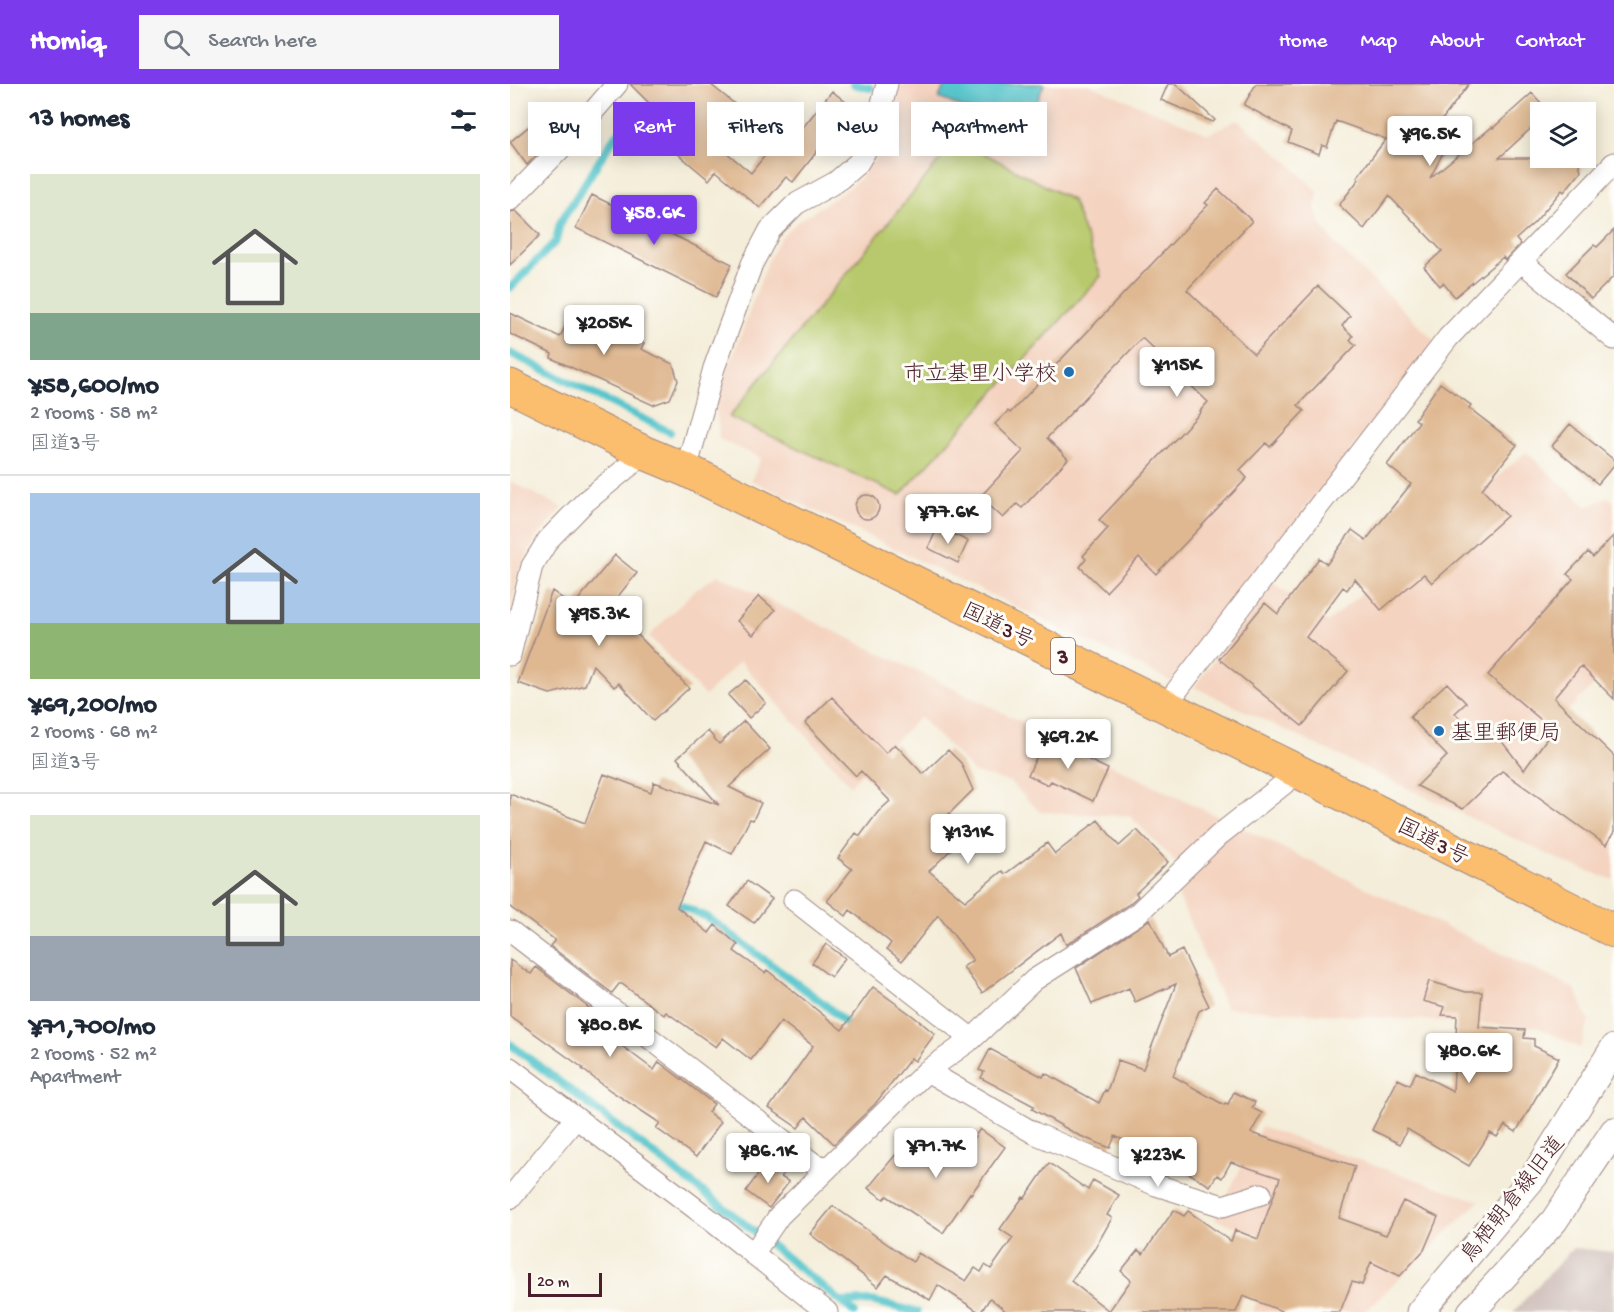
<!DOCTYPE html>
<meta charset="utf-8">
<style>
:root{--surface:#fff;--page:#f6f6f7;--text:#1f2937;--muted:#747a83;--line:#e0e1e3;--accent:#7c3aed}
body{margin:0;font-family:"Gochi Hand","Klee One",sans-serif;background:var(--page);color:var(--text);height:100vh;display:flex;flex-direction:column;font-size:22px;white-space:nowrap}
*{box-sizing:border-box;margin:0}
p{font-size:20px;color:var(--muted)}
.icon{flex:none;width:33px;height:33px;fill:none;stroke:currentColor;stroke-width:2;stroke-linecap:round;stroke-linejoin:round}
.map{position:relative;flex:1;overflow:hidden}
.panel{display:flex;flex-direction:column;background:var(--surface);width:510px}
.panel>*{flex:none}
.top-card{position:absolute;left:18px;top:18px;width:570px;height:54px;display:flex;gap:12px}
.fabs{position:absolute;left:1020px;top:18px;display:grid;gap:12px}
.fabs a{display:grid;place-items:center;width:66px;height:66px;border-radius:0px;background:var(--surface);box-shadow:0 3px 15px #0003;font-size:30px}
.scale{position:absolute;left:18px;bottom:15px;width:74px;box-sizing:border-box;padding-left:6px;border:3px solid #4a1f2b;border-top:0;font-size:16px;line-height:21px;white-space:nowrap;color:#4a1f2b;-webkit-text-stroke:4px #fdfcf7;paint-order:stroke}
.price{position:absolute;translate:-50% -51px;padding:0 14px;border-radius:6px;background:#fff;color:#222;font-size:20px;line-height:39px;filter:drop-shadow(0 2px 3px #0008)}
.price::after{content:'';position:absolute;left:50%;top:36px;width:18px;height:14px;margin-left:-9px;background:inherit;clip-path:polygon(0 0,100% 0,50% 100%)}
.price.active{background:var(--accent);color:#fff}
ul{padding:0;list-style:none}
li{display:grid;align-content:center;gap:12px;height:318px;padding:0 30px}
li+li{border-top:2px solid var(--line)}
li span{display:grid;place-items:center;height:186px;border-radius:0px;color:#555}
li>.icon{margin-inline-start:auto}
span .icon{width:108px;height:108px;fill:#fffc;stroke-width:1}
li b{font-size:26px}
h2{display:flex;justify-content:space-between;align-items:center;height:72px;padding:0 30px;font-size:26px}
.tag{padding:0 21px;border-radius:0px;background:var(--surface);box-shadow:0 3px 15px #0003;font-size:21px;line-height:54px}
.tag.active{background:var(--accent);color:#fff}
header{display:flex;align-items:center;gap:36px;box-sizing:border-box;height:84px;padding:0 30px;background:var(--accent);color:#fff}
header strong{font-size:28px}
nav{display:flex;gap:33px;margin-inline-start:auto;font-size:21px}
.search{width:420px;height:54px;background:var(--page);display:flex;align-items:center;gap:15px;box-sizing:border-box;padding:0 21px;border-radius:0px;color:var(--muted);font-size:22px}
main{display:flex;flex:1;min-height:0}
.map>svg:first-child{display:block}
</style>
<header>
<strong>Homiq</strong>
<div class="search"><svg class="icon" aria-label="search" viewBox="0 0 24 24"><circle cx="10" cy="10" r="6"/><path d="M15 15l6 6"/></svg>Search here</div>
<nav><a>Home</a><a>Map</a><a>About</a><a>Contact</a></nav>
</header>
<main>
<section class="panel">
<h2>13 homes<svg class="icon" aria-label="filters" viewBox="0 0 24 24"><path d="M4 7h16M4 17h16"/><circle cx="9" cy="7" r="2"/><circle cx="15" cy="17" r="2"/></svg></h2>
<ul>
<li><span style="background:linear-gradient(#dfe7d0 75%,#7fa58c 0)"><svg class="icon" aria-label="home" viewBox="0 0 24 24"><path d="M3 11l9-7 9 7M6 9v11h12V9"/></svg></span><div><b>¥58,600/mo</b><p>2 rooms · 58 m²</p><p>国道3号</p></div></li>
<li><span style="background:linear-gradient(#a9c7e8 70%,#8fb573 0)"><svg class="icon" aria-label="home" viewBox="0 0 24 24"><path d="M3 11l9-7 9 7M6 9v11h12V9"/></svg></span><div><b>¥69,200/mo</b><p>2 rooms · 68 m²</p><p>国道3号</p></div></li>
<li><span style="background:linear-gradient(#dfe7d0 65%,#9aa5b1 0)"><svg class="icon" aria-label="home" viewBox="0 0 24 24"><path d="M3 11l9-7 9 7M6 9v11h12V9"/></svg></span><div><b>¥71,700/mo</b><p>2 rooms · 52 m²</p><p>Apartment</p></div></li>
</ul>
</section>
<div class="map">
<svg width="1104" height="1228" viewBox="0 0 1104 1228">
<rect width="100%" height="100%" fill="#fdfcf7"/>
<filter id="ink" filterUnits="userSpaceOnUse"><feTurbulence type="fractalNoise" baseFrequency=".0167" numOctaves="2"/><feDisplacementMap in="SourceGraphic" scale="12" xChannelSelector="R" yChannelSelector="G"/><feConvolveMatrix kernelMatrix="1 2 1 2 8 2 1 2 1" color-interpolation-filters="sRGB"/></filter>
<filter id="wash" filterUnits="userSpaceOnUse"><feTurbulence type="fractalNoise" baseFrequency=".008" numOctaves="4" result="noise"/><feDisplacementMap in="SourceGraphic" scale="24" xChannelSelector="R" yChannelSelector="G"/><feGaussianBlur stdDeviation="1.35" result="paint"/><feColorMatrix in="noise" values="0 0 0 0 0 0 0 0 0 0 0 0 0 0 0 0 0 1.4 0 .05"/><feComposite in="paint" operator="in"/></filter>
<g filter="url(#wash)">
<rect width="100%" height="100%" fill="#f4edd9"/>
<!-- built -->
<path fill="#f4d3c0" d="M 392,0 L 578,0 L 698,50 L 727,36 L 778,78 L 808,108 L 805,125 L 811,141 L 826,161 L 925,257 L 661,597 L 241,396 L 251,374 L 209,355 L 206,318 L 258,177 L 270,155 L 286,139 L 335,107 L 350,94 L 373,66 Z
M 1016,368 L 1077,423 L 1098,413 L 1104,418 L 1104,580 L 1026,660 L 1102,716 L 1104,715 L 1104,796 L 1058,780 L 684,603 L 762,498 L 818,538 Z
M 0,397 L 53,424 L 25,456 L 9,489 L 0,529 Z
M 208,491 L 1065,905 L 1079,937 L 1070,964 L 1027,943 L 716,924 L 665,804 L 675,788 L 620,732 L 530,728 L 500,698 L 465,689 L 410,633 L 340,701 L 230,577 L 195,612 L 139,552 L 184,507 Z
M 751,1043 L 969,1117 L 855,1228 L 743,1228 L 770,1157 L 705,1136 Z"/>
<!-- industrial -->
<path fill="#d0c0bc" d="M 1063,1164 L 1104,1168 L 1104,1228 L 1003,1228 Z"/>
<!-- green -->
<path fill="#b7c96c" stroke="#80744c" stroke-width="1.5" d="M 447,55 L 562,116 L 591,192 L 390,411 L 219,333 Z"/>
<!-- water -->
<path fill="#59c6cd" stroke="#52727c" stroke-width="1.5" d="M 435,0 L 534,0 L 515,48 L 429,14 Z"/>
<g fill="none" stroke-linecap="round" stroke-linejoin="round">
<!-- stream -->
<path stroke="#59c6cd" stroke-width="8" d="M 343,0 L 360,4
M 0,204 L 46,157 L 50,139 L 103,55 L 126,32 L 148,27 L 154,21
M 0,269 L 160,348
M 161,817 L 197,833 L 313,919 L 344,946
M 0,960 L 231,1137 L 344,1228
M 333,1218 L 361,1217 L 407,1228"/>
</g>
<g id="blocks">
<!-- building -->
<path fill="#dfb891" d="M 120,0 L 200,0 L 231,25 L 204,58 L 241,89 L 269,54 L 278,62 L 322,7 L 352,31 L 322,68 L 312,61 L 283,98 L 276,93 L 250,124 L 206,87 L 199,96 L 143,49 L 155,35 Z
M 658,0 L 666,0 L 705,36 L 703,38 L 651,16 Z
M 746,0 L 959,0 L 931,37 L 942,51 L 920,94 L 982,43 L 983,44 L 1022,9 L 1039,28 L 1030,28 L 1030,36 L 989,74 L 1068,74 L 1071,87 L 1054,108 L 1052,106 L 1024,139 L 1006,155 L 1010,160 L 995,176 L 993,173 L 945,213 L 933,199 L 930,202 L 914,183 L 932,167 L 879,112 L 854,145 L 829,121 L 849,95 L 847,93 L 876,55 L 826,37 L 817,63 L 812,61 L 809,70 L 778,58 L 782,47 L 734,21 Z
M 23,39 L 39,58 L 17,81 L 0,58 Z
M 708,105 L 742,137 L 677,206 L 744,270 L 808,202 L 840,232 L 832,242 L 843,252 L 840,256 L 846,261 L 788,321 L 794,327 L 760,363 L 756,359 L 730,386 L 737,394 L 646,490 L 629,473 L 596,508 L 570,483 L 576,475 L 573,472 L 598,444 L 589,436 L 691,328 L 690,327 L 698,318 L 632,254 L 537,354 L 558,375 L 512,424 L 507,420 L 493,434 L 470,413 L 513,367 L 485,340 L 498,327 L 500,329 L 698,121 L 695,119 Z
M 82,111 L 222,180 L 206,213 L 66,144 Z
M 6,127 L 30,151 L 0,181 L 0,128 Z
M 1104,146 L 1104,192 L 1081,215 L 1056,189 L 1084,161 L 1087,163 Z
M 63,226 L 134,259 L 131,265 L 163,280 L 168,297 L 160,315 L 143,321 L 41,274 L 42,270 L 0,250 L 0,229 L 50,253 Z
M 930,299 L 961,321 L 959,324 L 1007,361 L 972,405 L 997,432 L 922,499 L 914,490 L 871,526 L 845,495 L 837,506 L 833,503 L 796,553 L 838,587 L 792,642 L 709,575 L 755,519 L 768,530 L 809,474 L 817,480 L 842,446 L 856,456 L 901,400 L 877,381 L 909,338 L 905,335 Z
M 1060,340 L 1104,376 L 1104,381 L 1088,400 L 1042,362 Z
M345 423a12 12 0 1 1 24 0a12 12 0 1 1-24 0Z
M 428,443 L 458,457 L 448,479 L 418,464 Z
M 1104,451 L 1104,615 L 1071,582 L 1044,614 L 1104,672 L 1104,748 L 1096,761 L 992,687 L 953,725 L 907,702 L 937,672 L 900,633 L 937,599 L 956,619 L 945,629 L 970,656 L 983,646 L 1014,686 L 1043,646 L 978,591 L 1063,495 L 1057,490 L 1078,468 L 1083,473 Z
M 105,471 L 127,489 L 100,522 L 179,604 L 143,637 L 109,599 L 104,603 L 83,581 L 75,601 L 40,610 L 8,599 L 42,507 L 63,522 Z
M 249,512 L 265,526 L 243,551 L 227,537 Z
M 236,596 L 256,619 L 239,634 L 218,611 Z
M 322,613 L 376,669 L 385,660 L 413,690 L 438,666 L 451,679 L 463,706 L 438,731 L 442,735 L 440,736 L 455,752 L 419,787 L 455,817 L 492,787 L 495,790 L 537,759 L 545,770 L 588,736 L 609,762 L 627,746 L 658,778 L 626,809 L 628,812 L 618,821 L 556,861 L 551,849 L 472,909 L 453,883 L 463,876 L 428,831 L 392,877 L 377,865 L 381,859 L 340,826 L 336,832 L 317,817 L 342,785 L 328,774 L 346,749 L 350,752 L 368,728 L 380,717 L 351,687 L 346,692 L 295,639 Z
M 234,637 L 260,665 L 219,703 L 251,719 L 243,736 L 240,735 L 222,770 L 196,757 L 167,823 L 199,849 L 205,841 L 228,861 L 224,867 L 255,889 L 257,886 L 332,946 L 363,903 L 403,932 L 425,950 L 405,977 L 401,974 L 365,1020 L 324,1060 L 296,1033 L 288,1044 L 259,1024 L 303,962 L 271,937 L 241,976 L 213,954 L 206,963 L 156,928 L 154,931 L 112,900 L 109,900 L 102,909 L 40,862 L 45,856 L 0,823 L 0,710 L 75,739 L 94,690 L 141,708 L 144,698 L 209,721 L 167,674 L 198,647 L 209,660 Z
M 535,655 L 598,685 L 583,717 L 541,697 L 538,701 L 518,691 Z
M 237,797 L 262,815 L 244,839 L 219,822 Z
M 640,835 L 658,873 L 672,866 L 699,922 L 689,927 L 663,992 L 714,1021 L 715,1019 L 718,1020 L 724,1008 L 745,1018 L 742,1024 L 752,1029 L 741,1049 L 845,1082 L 829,1134 L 876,1151 L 893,1117 L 928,1133 L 914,1166 L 890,1192 L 861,1178 L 852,1201 L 842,1198 L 830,1228 L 774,1228 L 733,1212 L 726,1228 L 497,1228 L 480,1214 L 471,1228 L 469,1228 L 428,1201 L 420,1216 L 377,1191 L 368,1203 L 300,1150 L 323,1122 L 403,1178 L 408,1169 L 456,1197 L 465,1184 L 471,1188 L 475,1181 L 481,1185 L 503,1154 L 490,1145 L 513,1113 L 515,1114 L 539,1079 L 578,1106 L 583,1096 L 609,1111 L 597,1131 L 602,1134 L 585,1164 L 561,1197 L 599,1227 L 621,1196 L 611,1187 L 628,1166 L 633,1170 L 664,1126 L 674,1132 L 678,1127 L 721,1157 L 725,1146 L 748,1155 L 770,1094 L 721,1078 L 712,1094 L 707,1091 L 700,1102 L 667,1082 L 605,1052 L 600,1064 L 568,1051 L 522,1025 L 524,1022 L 471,994 L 474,988 L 469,986 L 480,965 L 533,993 L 535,989 L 589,1019 L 595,1006 L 597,1007 L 608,976 L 633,985 L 666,900 L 625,918 L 619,904 L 582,920 L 566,884 Z
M 316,860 L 335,874 L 321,893 L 302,879 Z
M 0,876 L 21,890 L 26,883 L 114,951 L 108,959 L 144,986 L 149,978 L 204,1020 L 198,1028 L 211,1038 L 186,1073 L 146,1044 L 150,1039 L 101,1007 L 72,985 L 73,984 L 0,932 Z
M 919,897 L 956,908 L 972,908 L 969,943 L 1015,946 L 1014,954 L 1024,955 L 1024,962 L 1049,974 L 1006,1048 L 995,1041 L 987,1053 L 980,1049 L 959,1082 L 897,1045 L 890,1060 L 862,1046 L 888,995 L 900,1001 L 906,988 L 943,1007 L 947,932 L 932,931 L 935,923 L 913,917 Z
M 470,1045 L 495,1063 L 461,1110 L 460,1109 L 433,1149 L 377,1112 L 374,1115 L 358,1104 L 401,1052 L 437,1081 L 443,1073 L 448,1076 Z
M 258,1076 L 275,1088 L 271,1093 L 279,1098 L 259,1124 L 236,1107 Z"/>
</g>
</g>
<g filter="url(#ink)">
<use href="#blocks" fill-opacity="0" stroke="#9f8682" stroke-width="1.5"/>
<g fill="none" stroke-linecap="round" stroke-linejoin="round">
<!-- minor casing -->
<g stroke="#9f8682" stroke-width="23">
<path id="minor" d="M 0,116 L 56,59 L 107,0
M 1012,178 L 1104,255
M 176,386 L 204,284 L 242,180 L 260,146 L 286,120 L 326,98 L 348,79 L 363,54 L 377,0
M 0,571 L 22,482 L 38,456 L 75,418 L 135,369
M 655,622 L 938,254 L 1104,79
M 284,816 L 462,955
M 0,847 L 304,1080 L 318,1084 L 417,987 L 462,955 L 524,896 L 626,831 L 708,752 L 789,688
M 0,984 L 202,1137 L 317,1228
M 417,987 L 524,1049 L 646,1101 L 713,1122 L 751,1110
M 0,1114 L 66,1034
M 243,1170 L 269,1132 L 318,1084"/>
</g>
<!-- tertiary casing -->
<g stroke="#9f8682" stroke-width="29">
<path id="tertiary" d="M 910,1228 L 1025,1091 L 1104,964
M 961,1228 L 1044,1137 L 1104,1047"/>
</g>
<!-- trunk casing -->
<g stroke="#9f8682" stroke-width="35">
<path id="trunk" d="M 0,302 L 135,369 L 176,386 L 331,462 L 789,688 L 1104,847"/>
</g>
<!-- minor -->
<use href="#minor" stroke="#fff" stroke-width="21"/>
<!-- tertiary -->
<use href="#tertiary" stroke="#fff" stroke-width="27"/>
<!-- trunk -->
<use href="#trunk" stroke="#fbbe6e" stroke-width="33"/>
</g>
</g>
<!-- markers -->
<g fill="#1f6fb2" stroke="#fdfcf7" stroke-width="2">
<circle cx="559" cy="288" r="6"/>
<circle cx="929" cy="647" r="6"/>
</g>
<g text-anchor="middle" stroke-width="6" stroke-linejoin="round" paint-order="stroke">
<!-- shield labels -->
<rect fill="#fdfcf7" stroke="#806168" stroke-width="1.5" x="541" y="554" width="24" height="36" rx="4.5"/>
<g font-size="21" font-weight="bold" fill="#4a1f2b">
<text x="553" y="579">3</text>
</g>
<!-- poi labels -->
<g font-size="22" fill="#4a1f2b" stroke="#fdfcf7" text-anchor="end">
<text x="547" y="296">市立基里小学校</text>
<text x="941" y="655" text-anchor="start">基里郵便局</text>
</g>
<!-- street labels -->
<g font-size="22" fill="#4a1f2b" stroke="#fdfcf7">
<text transform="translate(489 540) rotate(26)" y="8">国道3号</text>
<text transform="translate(924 756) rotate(27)" y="8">国道3号</text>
<text transform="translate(1001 1114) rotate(-52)" y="8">鳥栖朝倉線旧道</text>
</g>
</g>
</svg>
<div class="fabs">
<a><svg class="icon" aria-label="layers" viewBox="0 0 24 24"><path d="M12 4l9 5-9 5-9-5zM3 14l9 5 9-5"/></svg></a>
</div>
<div class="scale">20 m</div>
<b class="price" style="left:920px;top:83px">¥96.5K</b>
<b class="price active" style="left:144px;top:162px">¥58.6K</b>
<b class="price" style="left:94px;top:272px">¥205K</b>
<b class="price" style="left:667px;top:314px">¥115K</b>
<b class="price" style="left:438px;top:461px">¥77.6K</b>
<b class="price" style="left:89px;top:563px">¥95.3K</b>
<b class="price" style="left:558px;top:686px">¥69.2K</b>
<b class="price" style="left:458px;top:781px">¥131K</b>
<b class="price" style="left:100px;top:974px">¥80.8K</b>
<b class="price" style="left:959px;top:1000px">¥80.6K</b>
<b class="price" style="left:426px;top:1095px">¥71.7K</b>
<b class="price" style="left:258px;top:1100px">¥86.1K</b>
<b class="price" style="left:648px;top:1104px">¥223K</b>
<div class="top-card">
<a class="tag">Buy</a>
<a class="tag active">Rent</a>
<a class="tag">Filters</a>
<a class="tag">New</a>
<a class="tag">Apartment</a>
</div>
</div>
</main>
